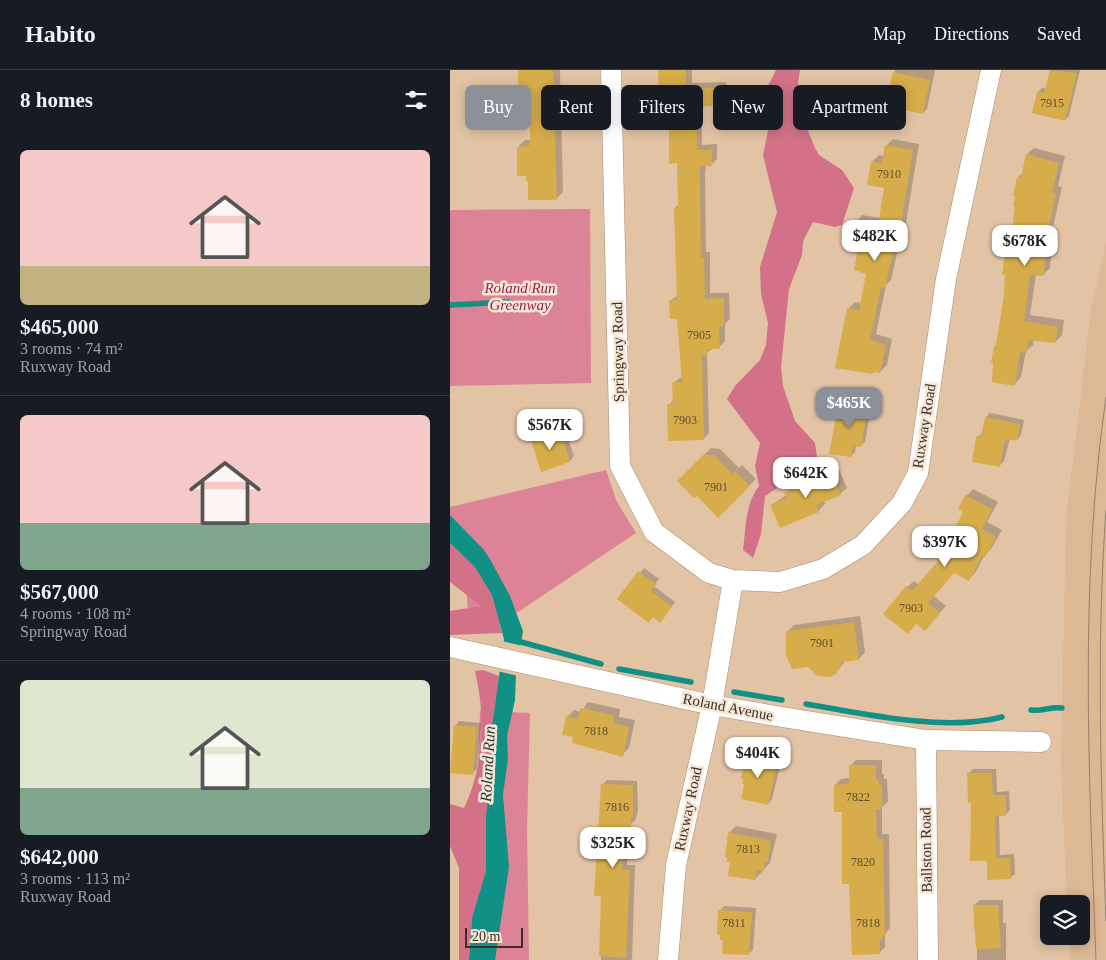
<!DOCTYPE html>
<meta charset="utf-8">
<style>
:root{--surface:#171b24;--page:#20242c;--text:#f1f3f6;--muted:#9ea1a6;--line:#363941;--accent:#8c9099}
body{margin:0;font-family:Georgia,serif;background:var(--page);color:var(--text);height:100vh;display:flex;flex-direction:column;font-size:19px;white-space:nowrap}
*{box-sizing:border-box;margin:0}
p{font-size:16px;color:var(--muted)}
.icon{flex:none;width:28px;height:28px;fill:none;stroke:currentColor;stroke-width:2;stroke-linecap:round;stroke-linejoin:round}
.map{position:relative;flex:1;overflow:hidden}
.side{display:flex;flex-direction:column;background:var(--surface);width:450px}
.side>*{flex:none}
.hud{position:absolute;left:15px;top:15px;width:475px;height:45px;display:flex;gap:10px}
.controls{position:absolute;left:590px;top:825px;display:grid;gap:10px}
.controls a{display:grid;place-items:center;width:50px;height:50px;border-radius:8px;background:var(--surface);box-shadow:0 2px 12px #0003;font-size:25px}
.scale{position:absolute;left:15px;bottom:12px;width:58px;box-sizing:border-box;padding-left:5px;border:2px solid #3b2f23;border-top:0;font-size:14px;line-height:18px;white-space:nowrap;color:#3b2f23;-webkit-text-stroke:4px #f7e7d7;paint-order:stroke}
.price{position:absolute;translate:-50% -42px;padding:0 11px;border-radius:10px;background:#fff;color:#222;font-size:16px;line-height:32px;filter:drop-shadow(0 1px 2px #0008)}
.price::after{content:'';position:absolute;left:50%;top:30px;width:15px;height:11px;margin-left:-8px;background:inherit;clip-path:polygon(0 0,100% 0,50% 100%)}
.price.active{background:var(--accent);color:#fff}
ul{padding:0;list-style:none}
li{display:grid;align-content:center;gap:10px;height:265px;padding:0 20px}
li+li{border-top:1px solid var(--line)}
li span{display:grid;place-items:center;height:155px;border-radius:8px;color:#555}
li>.icon{margin-inline-start:auto}
span .icon{width:90px;height:90px;fill:#fffc;stroke-width:1}
li b{font-size:21px}
h2{display:flex;justify-content:space-between;align-items:center;height:60px;padding:0 20px;font-size:21px}
.chip{padding:0 18px;border-radius:8px;background:var(--surface);box-shadow:0 2px 12px #0003;font-size:18px;line-height:45px}
.chip.active{background:var(--accent);color:#fff}
header{display:flex;align-items:center;gap:30px;box-sizing:border-box;height:70px;padding:0 25px;background:var(--surface);border-bottom:1px solid var(--line)}
header strong{font-size:24px}
nav{display:flex;gap:28px;margin-inline-start:auto;font-size:18px}
main{display:flex;flex:1;min-height:0}
.map>svg:first-child{display:block}
</style>
<header>
<strong>Habito</strong>
<nav><a>Map</a><a>Directions</a><a>Saved</a></nav>
</header>
<main>
<section class="side">
<h2>8 homes<svg class="icon" aria-label="filters" viewBox="0 0 24 24"><path d="M4 7h16M4 17h16"/><circle cx="9" cy="7" r="2"/><circle cx="15" cy="17" r="2"/></svg></h2>
<ul>
<li><span style="background:linear-gradient(#f6c9c9 75%,#c2b280 0)"><svg class="icon" aria-label="home" viewBox="0 0 24 24"><path d="M3 11l9-7 9 7M6 9v11h12V9"/></svg></span><div><b>$465,000</b><p>3 rooms · 74 m²</p><p>Ruxway Road</p></div></li>
<li><span style="background:linear-gradient(#f6c9c9 70%,#7fa58c 0)"><svg class="icon" aria-label="home" viewBox="0 0 24 24"><path d="M3 11l9-7 9 7M6 9v11h12V9"/></svg></span><div><b>$567,000</b><p>4 rooms · 108 m²</p><p>Springway Road</p></div></li>
<li><span style="background:linear-gradient(#dfe7d0 70%,#7fa58c 0)"><svg class="icon" aria-label="home" viewBox="0 0 24 24"><path d="M3 11l9-7 9 7M6 9v11h12V9"/></svg></span><div><b>$642,000</b><p>3 rooms · 113 m²</p><p>Ruxway Road</p></div></li>
</ul>
</section>
<div class="map">
<svg width="656" height="890" viewBox="0 0 656 890">
<rect width="100%" height="100%" fill="#e2c3a4"/>
<!-- built -->
<path fill="#ddb895" d="M 656,173 L 656,890 L 620,890 L 619,866 L 631,866 L 631,834 L 617,834 L 611,693 L 616,448 L 641,240 Z"/>
<!-- green -->
<path fill="#dd8397" d="M 140,139 L 141,313 L 0,316 L 0,140 Z
M 156,400 L 167,432 L 186,463 L 47,556 L 19,551 L 12,478 L 0,460 L 0,437 Z
M 30,641 L 80,643 L 77,760 L 79,890 L 21,890 Z"/>
<!-- forest -->
<path fill="#d37188" d="M 326,0 L 350,0 L 348,13 L 352,30 L 352,46 L 365,78 L 369,85 L 392,100 L 404,118 L 392,155 L 385,157 L 363,152 L 353,171 L 352,185 L 339,219 L 331,297 L 333,316 L 345,351 L 365,373 L 368,394 L 345,400 L 332,415 L 315,426 L 311,464 L 303,488 L 293,480 C 296,458 295,434 309,416 L 305,396 L 310,373 L 277,329 L 285,316 L 310,290 L 316,275 L 318,253 L 311,224 L 310,197 L 327,142 L 313,85 L 319,56 L 314,32 L 314,24 Z
M 0,473 L 25,497 L 42,525 L 52,563 L 0,565 L 0,541 L 31,536 L 0,512 Z
M 33,600 L 49,606 L 42,657 L 43,684 L 36,746 L 36,801 L 22,848 L 19,890 L 9,890 L 9,798 L 0,776 L 0,734 L 14,738 C 34,696 36,647 25,601 Z"/>
<!-- water -->
<path fill="#119086" d="M 0,445 L 34,480 L 41,491 L 60,526 L 73,561 L 66,603 L 65,630 L 57,666 L 58,689 L 53,725 L 59,797 L 45,890 L 19,890 L 22,848 L 36,801 L 36,746 L 43,684 L 42,657 L 54,569 L 42,525 L 25,497 L 0,473 Z"/>
<!-- pier -->
<path fill="#e2c3a4" d="M 52,571 L 73,576 L 68,606 L 47,601 Z"/>
<!-- shadow -->
<path fill="#0003" fill-rule="evenodd" d="M 69,0 L 110,0 L 113,122 L 106,129 L 79,109 L 68,77 L 75,70 L 81,70 L 81,25 Z
M 210,0 L 242,0 L 242,13 L 276,12 L 277,28 L 271,34 L 252,35 L 252,75 L 267,74 L 267,89 L 261,95 L 256,95 L 255,104 L 256,182 L 260,182 L 260,223 L 279,223 L 280,249 L 275,254 L 275,271 L 269,277 L 263,278 L 257,283 L 259,363 L 253,369 L 219,335 L 224,329 L 224,312 L 233,306 L 229,247 L 220,231 L 228,225 L 225,138 L 229,134 L 229,92 L 220,25 Z
M 445,0 L 485,0 L 477,39 L 473,43 L 452,17 L 441,15 Z
M 601,0 L 630,0 L 619,46 L 615,50 L 588,22 L 592,18 L 597,19 Z
M 443,69 L 469,74 L 453,171 L 449,175 L 441,210 L 436,215 L 426,264 L 442,269 L 437,295 L 430,302 L 398,239 L 405,232 L 412,233 L 417,203 L 406,152 L 412,145 L 430,148 L 435,117 L 422,92 L 429,85 L 434,86 L 436,76 Z
M 584,78 L 615,86 L 608,116 L 612,117 L 603,157 L 600,198 L 593,205 L 586,204 L 580,245 L 614,250 L 612,265 L 605,272 L 584,270 L 583,275 L 576,281 L 571,307 L 565,314 L 545,276 L 548,273 L 555,224 L 556,184 L 561,179 L 568,107 L 574,102 L 577,84 Z
M 400,327 L 422,332 L 415,372 L 410,376 L 406,375 L 405,382 L 401,386 L 387,348 L 393,344 L 396,332 Z
M 540,343 L 574,350 L 571,365 L 567,370 L 560,369 L 554,391 L 549,396 L 528,367 L 532,363 L 536,347 Z
M 114,357 L 124,386 L 120,391 L 82,370 L 86,366 Z
M 261,378 L 270,379 L 289,398 L 292,395 L 306,409 L 268,446 L 247,424 L 228,411 Z
M 386,393 L 397,418 L 390,424 L 374,431 L 375,434 L 368,441 L 322,435 L 336,425 L 342,417 L 357,410 L 363,403 ZM 362,409 L 363,412 L 341,421 L 341,418 Z
M 523,419 L 548,432 L 537,452 L 552,460 L 541,479 L 534,486 L 525,503 L 518,510 L 504,502 L 484,526 L 496,536 L 475,560 L 457,517 L 464,511 L 469,515 L 488,492 L 515,442 L 516,426 Z
M 194,498 L 209,509 L 204,516 L 225,532 L 214,547 L 204,546 L 199,551 L 169,529 Z
M 410,546 L 415,582 L 409,589 L 395,591 L 386,603 L 359,595 L 337,562 L 344,555 Z
M 138,632 L 170,639 L 169,647 L 185,650 L 179,678 L 172,685 L 125,666 L 117,647 L 124,640 L 131,642 Z
M 9,651 L 31,653 L 27,699 L 22,704 L 5,656 Z
M 302,681 L 332,688 L 322,729 L 318,734 L 296,714 L 297,685 Z
M 406,690 L 432,690 L 432,704 L 434,704 L 434,709 L 437,709 L 438,731 L 432,737 L 432,764 L 439,764 L 440,857 L 435,865 L 435,877 L 429,883 L 401,813 L 393,740 L 385,715 L 391,709 L 400,708 L 400,696 Z
M 523,699 L 546,699 L 547,722 L 559,721 L 560,740 L 556,744 L 549,745 L 550,785 L 564,784 L 565,804 L 560,808 L 538,790 L 522,732 L 518,704 Z
M 157,710 L 187,711 L 188,741 L 185,751 L 178,756 L 177,795 L 185,795 L 182,890 L 151,890 L 152,715 Z
M 286,756 L 327,764 L 320,793 L 305,809 L 281,791 L 279,763 Z
M 530,830 L 553,830 L 553,853 L 556,853 L 556,890 L 527,890 L 527,865 L 524,859 L 524,835 Z
M 274,836 L 306,838 L 303,880 L 298,884 L 274,869 L 270,841 Z"/>
<g fill="none" stroke-linecap="round" stroke-linejoin="round">
<!-- stream -->
<path stroke="#119086" stroke-width="5.5" d="M 0,235 L 59,232
M 64,570 L 151,594
M 169,599 L 241,612
M 284,622 L 332,630
M 356,634 C 414,644 495,662 552,647
M 581,640 C 593,642 600,636 612,638"/>
</g>
<!-- building -->
<path fill="#d6ad4a" d="M 68,0 L 103,0 L 107,130 L 78,130 L 78,111 L 76,111 L 76,106 L 67,106 L 67,77 L 79,76 L 80,67 L 79,26 L 68,26 Z
M 208,0 L 236,0 L 236,19 L 270,17 L 271,35 L 246,37 L 247,80 L 262,80 L 262,96 L 250,96 L 250,111 L 251,188 L 254,188 L 255,229 L 274,228 L 274,256 L 269,256 L 270,279 L 257,279 L 257,285 L 252,285 L 254,370 L 218,371 L 217,334 L 223,334 L 222,312 L 232,312 L 227,249 L 220,249 L 219,230 L 227,230 L 224,138 L 228,138 L 227,93 L 219,94 L 219,27 L 209,27 Z
M 600,0 L 627,3 L 615,51 L 582,43 L 587,22 L 594,23 Z
M 443,2 L 480,10 L 473,44 L 446,38 L 450,18 L 440,16 Z
M 435,75 L 463,80 L 447,179 L 444,178 L 435,218 L 431,217 L 420,270 L 436,275 L 430,303 L 424,302 L 423,304 L 385,298 L 397,238 L 409,240 L 416,204 L 404,200 L 409,174 L 401,172 L 405,151 L 428,155 L 434,118 L 417,115 L 421,91 L 432,93 Z
M 576,84 L 609,93 L 602,123 L 606,123 L 597,165 L 594,206 L 580,205 L 574,251 L 608,257 L 605,273 L 579,270 L 577,283 L 570,282 L 565,316 L 542,312 L 543,293 L 541,292 L 544,276 L 546,276 L 554,224 L 555,205 L 552,205 L 555,184 L 559,184 L 565,137 L 563,137 L 565,126 L 563,126 L 567,107 L 571,108 Z
M 394,331 L 418,336 L 411,377 L 403,376 L 401,387 L 379,384 L 386,347 L 391,348 Z
M 535,347 L 570,354 L 567,371 L 557,369 L 554,373 L 550,397 L 522,392 L 526,366 L 531,367 Z
M 110,360 L 120,392 L 91,402 L 81,370 Z
M 253,385 L 264,385 L 282,404 L 285,401 L 300,416 L 268,448 L 247,426 L 244,428 L 227,411 Z
M 380,399 L 391,425 L 366,435 L 369,442 L 330,458 L 320,435 L 336,428 L 334,423 L 357,413 L 355,409 Z
M 515,425 L 542,439 L 532,459 L 546,467 L 535,487 L 532,486 L 519,511 L 504,503 L 478,533 L 490,543 L 475,561 L 466,554 L 458,564 L 433,544 L 456,516 L 462,521 L 487,492 L 513,442 L 508,439 Z
M 188,501 L 206,514 L 201,521 L 222,537 L 210,553 L 203,547 L 199,553 L 167,529 Z
M 404,552 L 409,590 L 392,592 L 386,604 L 380,607 L 367,606 L 358,597 L 342,599 L 336,586 L 336,561 Z
M 130,638 L 164,645 L 163,653 L 179,657 L 173,687 L 122,673 L 123,667 L 112,665 L 116,646 L 128,649 Z
M 4,655 L 27,657 L 23,705 L 0,703 Z
M 296,685 L 328,692 L 318,735 L 291,729 L 294,715 L 292,714 L 293,709 L 291,709 Z
M 399,695 L 426,695 L 426,710 L 429,710 L 429,715 L 432,715 L 432,739 L 426,739 L 427,769 L 433,769 L 435,865 L 432,865 L 433,870 L 430,870 L 430,884 L 402,885 L 399,814 L 392,814 L 392,742 L 384,742 L 384,715 L 399,714 Z
M 517,703 L 542,703 L 543,725 L 556,725 L 556,746 L 545,746 L 546,788 L 560,788 L 561,809 L 537,810 L 537,791 L 520,791 L 521,733 L 518,733 Z
M 151,714 L 183,715 L 183,747 L 181,747 L 181,757 L 174,757 L 172,800 L 180,800 L 176,888 L 149,886 L 151,826 L 144,826 Z
M 278,762 L 321,771 L 318,792 L 315,791 L 314,801 L 307,800 L 305,810 L 278,806 L 280,792 L 277,792 L 277,787 L 275,787 Z
M 523,835 L 548,835 L 551,878 L 526,879 Z
M 268,840 L 302,842 L 299,885 L 272,884 L 273,870 L 270,870 L 270,865 L 267,864 Z"/>
<g fill="none" stroke-linecap="round" stroke-linejoin="round">
<!-- minor casing -->
<g stroke="#aa8c6f" stroke-width="21">
<path id="minor" d="M 161,0 L 170,396 L 204,462 L 259,503 L 283,510 L 330,512 L 373,499 L 413,475 L 452,433 L 468,403 L 496,209 L 541,0
M 0,577 L 262,635 L 332,647 L 476,670 L 591,672
M 476,670 L 478,890
M 218,890 L 226,795 L 262,635 L 283,510"/>
</g>
<!-- minor -->
<use href="#minor" stroke="#fff" stroke-width="20"/>
<!-- tram -->
<path stroke="#97806a" stroke-width="1" d="M 656,440 C 646,577 651,714 656,851
M 646,890 C 639,702 629,514 656,327"/>
</g>
<g text-anchor="middle" stroke-width="5" stroke-linejoin="round" paint-order="stroke">
<!-- number labels -->
<g font-size="12" fill="#624e2d">
<text x="602" y="37">7915</text>
<text x="439" y="108">7910</text>
<text x="249" y="269">7905</text>
<text x="235" y="354">7903</text>
<text x="266" y="421">7901</text>
<text x="461" y="542">7903</text>
<text x="372" y="577">7901</text>
<text x="146" y="665">7818</text>
<text x="408" y="731">7822</text>
<text x="167" y="741">7816</text>
<text x="298" y="783">7813</text>
<text x="413" y="796">7820</text>
<text x="284" y="857">7811</text>
<text x="418" y="857">7818</text>
</g>
<!-- park labels -->
<g font-size="15" font-style="italic" fill="#941d46" stroke="#f7e7d7">
<text x="70" y="223">Roland Run<tspan x="70" dy="17">Greenway</tspan></text>
</g>
<!-- street labels -->
<g font-size="15" fill="#3b2f23" stroke="#f7e7d7">
<text transform="translate(168 282) rotate(-91)" y="5">Springway Road</text>
<text transform="translate(474 356) rotate(-81)" y="5">Ruxway Road</text>
<text transform="translate(278 637) rotate(11)" y="5">Roland Avenue</text>
<text transform="translate(238 739) rotate(-78)" y="5">Ruxway Road</text>
<text transform="translate(476 780) rotate(-91)" y="5">Ballston Road</text>
</g>
<!-- water labels -->
<g font-size="16" font-style="italic" fill="#243d3a" stroke="#f7e7d7">
<text transform="translate(37 694) rotate(-87)" y="6">Roland Run</text>
</g>
</g>
</svg>
<div class="controls">
<a><svg class="icon" aria-label="layers" viewBox="0 0 24 24"><path d="M12 4l9 5-9 5-9-5zM3 14l9 5 9-5"/></svg></a>
</div>
<div class="scale">20 m</div>
<b class="price" style="left:425px;top:192px">$482K</b>
<b class="price" style="left:575px;top:197px">$678K</b>
<b class="price active" style="left:399px;top:359px">$465K</b>
<b class="price" style="left:100px;top:381px">$567K</b>
<b class="price" style="left:356px;top:429px">$642K</b>
<b class="price" style="left:495px;top:498px">$397K</b>
<b class="price" style="left:308px;top:709px">$404K</b>
<b class="price" style="left:163px;top:799px">$325K</b>
<div class="hud">
<a class="chip active">Buy</a>
<a class="chip">Rent</a>
<a class="chip">Filters</a>
<a class="chip">New</a>
<a class="chip">Apartment</a>
</div>
</div>
</main>
